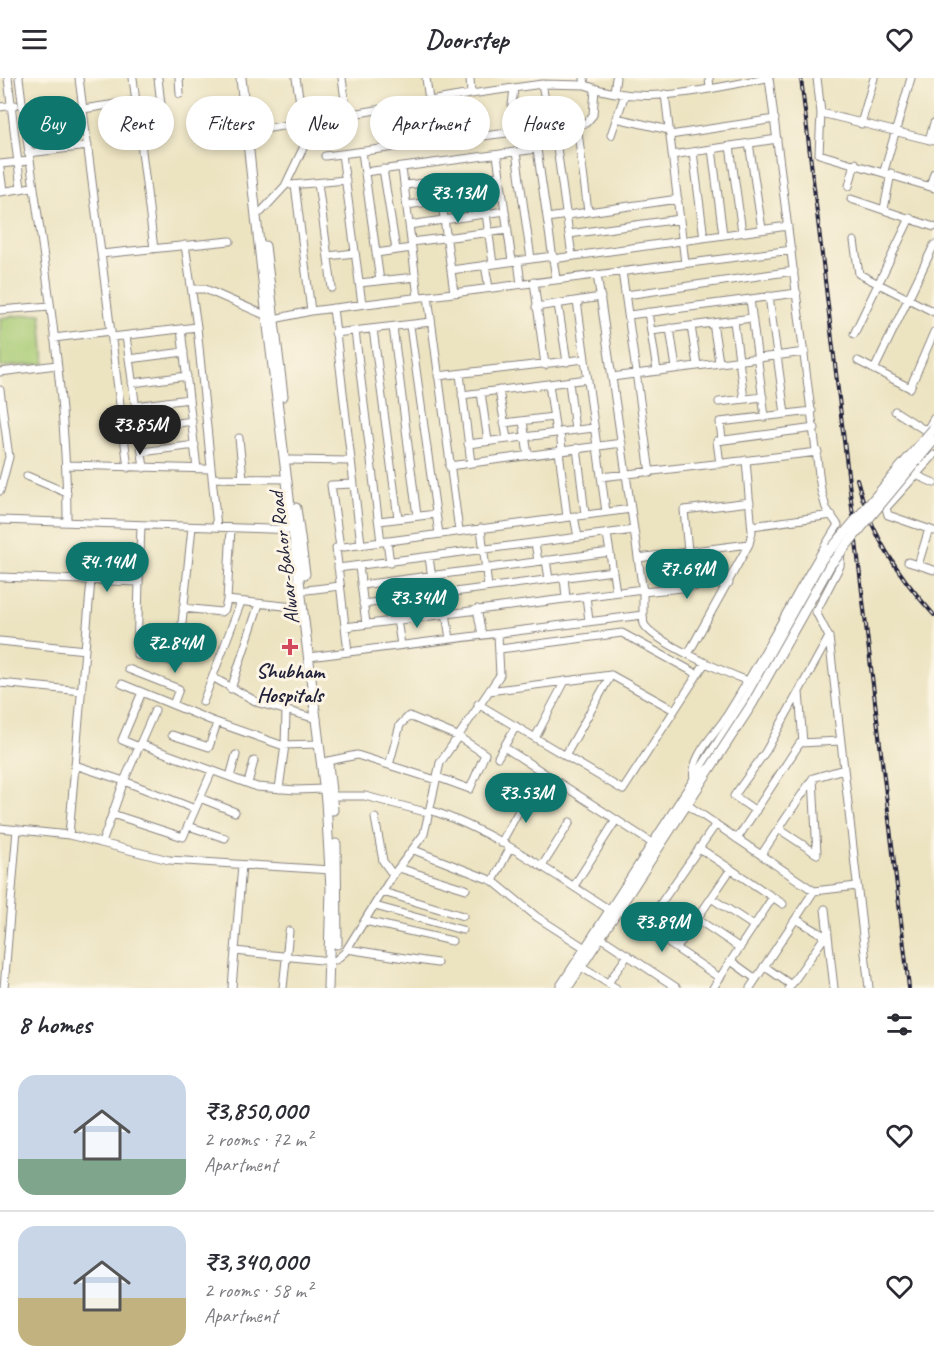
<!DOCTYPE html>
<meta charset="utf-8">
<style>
:root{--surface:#fff;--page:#f7f7f7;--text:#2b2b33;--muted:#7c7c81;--line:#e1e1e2;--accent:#0f766e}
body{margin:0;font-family:Caveat,sans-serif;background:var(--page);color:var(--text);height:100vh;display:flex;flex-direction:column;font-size:22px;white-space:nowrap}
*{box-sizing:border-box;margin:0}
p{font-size:20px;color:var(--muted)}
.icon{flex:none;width:33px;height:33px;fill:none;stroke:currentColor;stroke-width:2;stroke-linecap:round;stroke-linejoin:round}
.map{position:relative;height:910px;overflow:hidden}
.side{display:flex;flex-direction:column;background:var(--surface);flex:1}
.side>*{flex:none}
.top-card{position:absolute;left:18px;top:18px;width:600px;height:54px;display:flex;gap:12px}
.price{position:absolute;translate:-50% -51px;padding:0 14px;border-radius:21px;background:var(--accent);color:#fff;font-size:20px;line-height:39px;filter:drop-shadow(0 2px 3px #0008)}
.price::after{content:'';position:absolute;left:50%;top:36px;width:18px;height:14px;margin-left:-9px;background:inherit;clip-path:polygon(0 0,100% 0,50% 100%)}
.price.current{background:#222;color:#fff}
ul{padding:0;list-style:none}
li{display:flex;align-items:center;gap:18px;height:150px;padding:0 18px}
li+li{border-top:2px solid var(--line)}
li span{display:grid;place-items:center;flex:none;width:168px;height:120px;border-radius:18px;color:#555}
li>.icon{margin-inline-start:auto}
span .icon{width:72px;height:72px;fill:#fffc;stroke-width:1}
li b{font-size:26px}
h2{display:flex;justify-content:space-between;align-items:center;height:72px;padding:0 18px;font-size:26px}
.chip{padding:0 21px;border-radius:27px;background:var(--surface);box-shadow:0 3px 9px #0003;font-size:21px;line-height:54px}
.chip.current{background:var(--accent);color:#fff}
header{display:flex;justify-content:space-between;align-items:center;height:78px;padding:0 18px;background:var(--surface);font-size:27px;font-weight:700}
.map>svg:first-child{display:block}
</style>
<header><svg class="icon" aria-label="menu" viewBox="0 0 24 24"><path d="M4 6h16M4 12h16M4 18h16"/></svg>Doorstep<svg class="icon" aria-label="heart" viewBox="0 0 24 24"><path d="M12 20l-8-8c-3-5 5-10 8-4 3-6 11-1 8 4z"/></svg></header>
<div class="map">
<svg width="934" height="910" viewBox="0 0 934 910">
<rect width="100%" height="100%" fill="#fcf5e5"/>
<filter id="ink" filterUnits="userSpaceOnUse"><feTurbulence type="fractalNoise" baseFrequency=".0167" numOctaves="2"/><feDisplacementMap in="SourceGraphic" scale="12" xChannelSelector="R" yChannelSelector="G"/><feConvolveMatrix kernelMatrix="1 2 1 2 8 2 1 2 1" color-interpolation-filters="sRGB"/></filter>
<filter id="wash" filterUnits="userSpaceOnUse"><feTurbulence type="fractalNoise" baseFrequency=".008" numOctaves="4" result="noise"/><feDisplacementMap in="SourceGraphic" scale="24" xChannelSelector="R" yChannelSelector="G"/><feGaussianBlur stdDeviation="1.35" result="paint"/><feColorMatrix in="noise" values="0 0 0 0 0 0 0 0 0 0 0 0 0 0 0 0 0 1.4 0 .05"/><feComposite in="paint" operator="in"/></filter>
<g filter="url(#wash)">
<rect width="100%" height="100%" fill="#ece3c1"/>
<!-- green -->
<path fill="#a8cb74" stroke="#657658" stroke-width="1.5" d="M 41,235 L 45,286 L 0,289 L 0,240 Z"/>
</g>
<g filter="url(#ink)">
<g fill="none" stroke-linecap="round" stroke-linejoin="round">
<!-- minor casing -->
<g stroke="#87827e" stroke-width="9">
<path id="minor" d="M 8,0 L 21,111
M 19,0 C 37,147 67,296 67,444
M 79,0 L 128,390
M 133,0 L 154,171
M 158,0 L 163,45
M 179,0 L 180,16
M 296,0 L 303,43
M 342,0 L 347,37
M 426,0 L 429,22
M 584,0 L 585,7 C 641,29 710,11 766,0
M 709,0 L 710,11
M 817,0 L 821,35 L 819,76 L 934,110
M 542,6 L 550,49
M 614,14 L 616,0
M 471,16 L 542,6 L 585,7
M 665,16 L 685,185
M 0,29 L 15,27
M 83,31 L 136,23
M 821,35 L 934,63
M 616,40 L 669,52
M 577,46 L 588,134
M 861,46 L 874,0
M 554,48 L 572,178
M 534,51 L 556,201
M 246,54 L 471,16 L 470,0
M 509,54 L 514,10
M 611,57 L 625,16
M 670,57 L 775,41
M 929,62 L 934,45
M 749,65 L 762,151
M 730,68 L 742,154
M 712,71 L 723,157
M 362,74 L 380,203
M 516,74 L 531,181
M 693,74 L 704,160
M 28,75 L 88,68
M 342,76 L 362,226
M 497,77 L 512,183
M 672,77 L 777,61
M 325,78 L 586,45 L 593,37 L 595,11
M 0,86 L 29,83
M 402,90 L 418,219
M 0,91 L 3,113
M 383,91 L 396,172
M 884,93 L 911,0
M 365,94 L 537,71
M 481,99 L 493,186
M 439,103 L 454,215
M 318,105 L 332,210
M 291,107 L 346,102
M 295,107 L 311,233
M 404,107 L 500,98
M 849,108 L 855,85
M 930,108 L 934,95
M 0,114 L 32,109
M 851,121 L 934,149
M 407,127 L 502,114
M 884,131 L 891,95
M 261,134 L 285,108 L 317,41
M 547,140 L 678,121
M 409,147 L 505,133
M 569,156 L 680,141
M 854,163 L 859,196 L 934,234
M 411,164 L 508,152
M 185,167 L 197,249 L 217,449
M 376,175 L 412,170
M 101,176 L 230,163
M 328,178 L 355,175
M 553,181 L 788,148
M 518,183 L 521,206
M 485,187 L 489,210
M 451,192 L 553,178
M 622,193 L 650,395
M 597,196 L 643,514 L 643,537
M 534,204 L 545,287
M 359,205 L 416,199
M 192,211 L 205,211 L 274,241 L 311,233 L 792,172
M 626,217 L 794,193
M 428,218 L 459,453
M 769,218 L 785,336
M 750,221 L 765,339
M 577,223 L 606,434
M 558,226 L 567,284
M 536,229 L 601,219
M 333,230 L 361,466
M 0,232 L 50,228
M 648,234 L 657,293
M 629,237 L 797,215
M 734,243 L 744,321
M 713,245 L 719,284
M 410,248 L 439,456
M 691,248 L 697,287
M 393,249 L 417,438
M 670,250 L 676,290
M 181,251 L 197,391
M 373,251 L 398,440
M 355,253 L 381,464
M 651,253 L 752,240
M 335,255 L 431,244
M 854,256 L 910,140
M 126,258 L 144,390
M 112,259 L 197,249
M 54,260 L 111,253
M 129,281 L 184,274
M 858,283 L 910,310 L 934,254
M 874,292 L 934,167
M 0,294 L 57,287
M 460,296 L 471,385
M 438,298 L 585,281
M 612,299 L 805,274
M 569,304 L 575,352
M 132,305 L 187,298
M 0,312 L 9,379 L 0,413
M 499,312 L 507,361
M 481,315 L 488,363
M 462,317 L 588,301
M 719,324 L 763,319
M 135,328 L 189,321
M 895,333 L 923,351 L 928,350 L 934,340
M 523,343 L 528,377
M 504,345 L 553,339
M 138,351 L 192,343
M 239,360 L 243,400
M 722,362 L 720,344 L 812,333
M 468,366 L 556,355 L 549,306
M 577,370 L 585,436
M 562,372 L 560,354 L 594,350
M 559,373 L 567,439
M 142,374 L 195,367
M 934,377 L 886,430 L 888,437 L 934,453
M 290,382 L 350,383
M 720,386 L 717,363 L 815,350
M 67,387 L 211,391
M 449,388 L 622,365
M 916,397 L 934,405
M 27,398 L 67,415
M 601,399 L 818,374
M 212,400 L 287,401
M 574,438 L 578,459
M 0,442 L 297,452
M 379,443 L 436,436
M 752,448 L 832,437
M 481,450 L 488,509
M 607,456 L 616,514
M 387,463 L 390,485
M 535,465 L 538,483
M 340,469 L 331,407 L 353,406
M 841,472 L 840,488 L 816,534 L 829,559 L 869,910
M 688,473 L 684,432 L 750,424
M 429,479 L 437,536
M 638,480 L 749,466
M 546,482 L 549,501
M 908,484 L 934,492
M 918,487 L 929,451
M 359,488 L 366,546
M 338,490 L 634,452
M 0,499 L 139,504 L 141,447
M 564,499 L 566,520
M 139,504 L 137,577 L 178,584 L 192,449
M 361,507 L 610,474
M 307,512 L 340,508
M 643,514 L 729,505
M 586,518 L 589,543
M 227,522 L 231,450
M 363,526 L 613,493
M 183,530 L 221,534 L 225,531 L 227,522 L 303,530
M 477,531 L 482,557
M 446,535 L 450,561
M 397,542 L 401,567
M 345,549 L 643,511
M 0,563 L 85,572
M 500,571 L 622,555 L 697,596
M 348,574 L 336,470 L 631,431
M 688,576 L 749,466 L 752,454 L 746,382
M 309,579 L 643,537 C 644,540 643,543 644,546 C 652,563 729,596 748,603
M 128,591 L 179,611 L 173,627
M 214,600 L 259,625 L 317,641
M 0,605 L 82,613
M 122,606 L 210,642 L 281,667 L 320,666
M 231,611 L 259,526
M 489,613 L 611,597 L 674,632
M 799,614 L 803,665
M 203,624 L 241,524
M 478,626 L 623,712 L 705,585
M 155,632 L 140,666 L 257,709 L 296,712 L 325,711
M 172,657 L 209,669 L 217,645
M 535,660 L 565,603
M 504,669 L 652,765
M 565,678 L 611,597
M 498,679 L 516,648
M 328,683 L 357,677 L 436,702
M 75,687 L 124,703 L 195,731
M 389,687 L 400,647 L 409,638 L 457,658 L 485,676 L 470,711 L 437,699
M 230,699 L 236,677
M 694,701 C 690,680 713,658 724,642 C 765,578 798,510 838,447 L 826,430 L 821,412 L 769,0
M 248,705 L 254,683
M 279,711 L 285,667 L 286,634
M 332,718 L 365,718 L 429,735
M 200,720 L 235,734
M 686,726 L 814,813
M 430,732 C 496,754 554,797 613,834
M 756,733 L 734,718 L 766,673 L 829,559
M 112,736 L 183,759 L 212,693
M 375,740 L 383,783 L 393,797
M 188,748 L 225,760
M 0,750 L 69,757 L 169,782 L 331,792
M 779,751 L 817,776 L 813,700
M 69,757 L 91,502
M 737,761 L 800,665 L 840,663
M 102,765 L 124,703 L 139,669 L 122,662 L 142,614
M 501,765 L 528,716
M 699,770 L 783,826
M 414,772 L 493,803 L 537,839 L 585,870
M 761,777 L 813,700 L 844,691
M 542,788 L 570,744
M 399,790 L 466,811
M 493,803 L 510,770
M 574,808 L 616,742
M 383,814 L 463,838
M 711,820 L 754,848
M 375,828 L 462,852
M 618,831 L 720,900
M 825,831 L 834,910
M 697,841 L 740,870
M 796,841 L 825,858
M 365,843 L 452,863
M 645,848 L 716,746
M 600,859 L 677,910
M 677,870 L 731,791
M 347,871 L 437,885
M 235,873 L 330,883
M 336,882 L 345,874 L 393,797 L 424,756 L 440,685 L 500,597 L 498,556
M 731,883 L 756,901
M 764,888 L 791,907
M 581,889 L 616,910
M 608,905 L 628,877
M 4,910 L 17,751
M 232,910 L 242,787
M 283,910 L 289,853
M 713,910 L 773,819
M 750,910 L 814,813 L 857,808
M 789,910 L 828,854"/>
</g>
<!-- major casing -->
<g stroke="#87827e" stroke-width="11">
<path id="major" d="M 241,0 L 267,240 L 326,723 L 331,811 L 328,910
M 265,168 L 283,318
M 296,430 L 305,496
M 328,686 L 333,732
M 336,766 L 337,866
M 560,910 L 744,625 L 832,470
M 567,910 L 709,692"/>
</g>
<!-- minor -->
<use href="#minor" stroke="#fff" stroke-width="7"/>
<!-- major -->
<use href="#major" stroke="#fff" stroke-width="9"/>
<!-- rail casing -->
<g stroke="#22223b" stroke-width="4">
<path id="rail" d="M 801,0 L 909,910
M 857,401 C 870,455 897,496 934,537"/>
</g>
<!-- rail -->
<use href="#rail" stroke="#fcf5e5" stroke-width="1.5" stroke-dasharray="4.5" stroke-linecap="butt"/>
<!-- major-bridge casing -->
<g stroke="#87827e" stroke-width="11" stroke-linecap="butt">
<path id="major-bridge" d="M 832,470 L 934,350
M 709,692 L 752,626 L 830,487 L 934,362"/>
</g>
<!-- major-bridge -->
<use href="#major-bridge" stroke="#fff" stroke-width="9"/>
</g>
</g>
<!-- markers -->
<path fill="#d1495b" stroke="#fcf5e5" stroke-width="2" d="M287 560h6v6h6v6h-6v6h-6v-6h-6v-6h6z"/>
<g text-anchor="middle" stroke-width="6" stroke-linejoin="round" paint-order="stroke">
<!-- street labels -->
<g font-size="21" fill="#22223b" stroke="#fcf5e5">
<text transform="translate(284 480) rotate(-97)" y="7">Alwar-Bahor Road</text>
</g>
<!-- poi labels -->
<g font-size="21" font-weight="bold" fill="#22223b" stroke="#fcf5e5">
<text x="290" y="600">Shubham<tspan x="290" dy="24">Hospitals</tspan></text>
</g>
</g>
</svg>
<b class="price" style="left:458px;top:146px">₹3.13M</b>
<b class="price current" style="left:140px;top:378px">₹3.85M</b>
<b class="price" style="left:107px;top:515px">₹4.14M</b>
<b class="price" style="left:687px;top:522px">₹7.69M</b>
<b class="price" style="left:417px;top:551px">₹3.34M</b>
<b class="price" style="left:175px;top:596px">₹2.84M</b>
<b class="price" style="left:526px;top:746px">₹3.53M</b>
<b class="price" style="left:662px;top:875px">₹3.89M</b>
<div class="top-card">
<a class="chip current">Buy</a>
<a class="chip">Rent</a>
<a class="chip">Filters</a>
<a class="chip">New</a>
<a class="chip">Apartment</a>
<a class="chip">House</a>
</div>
</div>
<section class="side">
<h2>8 homes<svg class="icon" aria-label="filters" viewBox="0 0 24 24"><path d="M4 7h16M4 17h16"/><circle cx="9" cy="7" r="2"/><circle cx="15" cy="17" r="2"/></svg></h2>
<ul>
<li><span style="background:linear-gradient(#c9d6e8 70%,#7fa58c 0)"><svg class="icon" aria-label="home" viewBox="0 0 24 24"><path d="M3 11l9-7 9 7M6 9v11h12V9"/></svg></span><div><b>₹3,850,000</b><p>2 rooms · 72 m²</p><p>Apartment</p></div><svg class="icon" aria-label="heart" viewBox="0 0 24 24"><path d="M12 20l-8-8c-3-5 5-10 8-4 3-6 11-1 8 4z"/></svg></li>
<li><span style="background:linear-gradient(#c9d6e8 60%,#c2b280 0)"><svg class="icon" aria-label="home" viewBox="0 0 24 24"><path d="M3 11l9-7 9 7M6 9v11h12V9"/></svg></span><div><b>₹3,340,000</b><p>2 rooms · 58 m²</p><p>Apartment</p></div><svg class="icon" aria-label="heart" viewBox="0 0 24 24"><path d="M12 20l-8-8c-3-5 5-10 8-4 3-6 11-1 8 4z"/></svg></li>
</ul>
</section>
